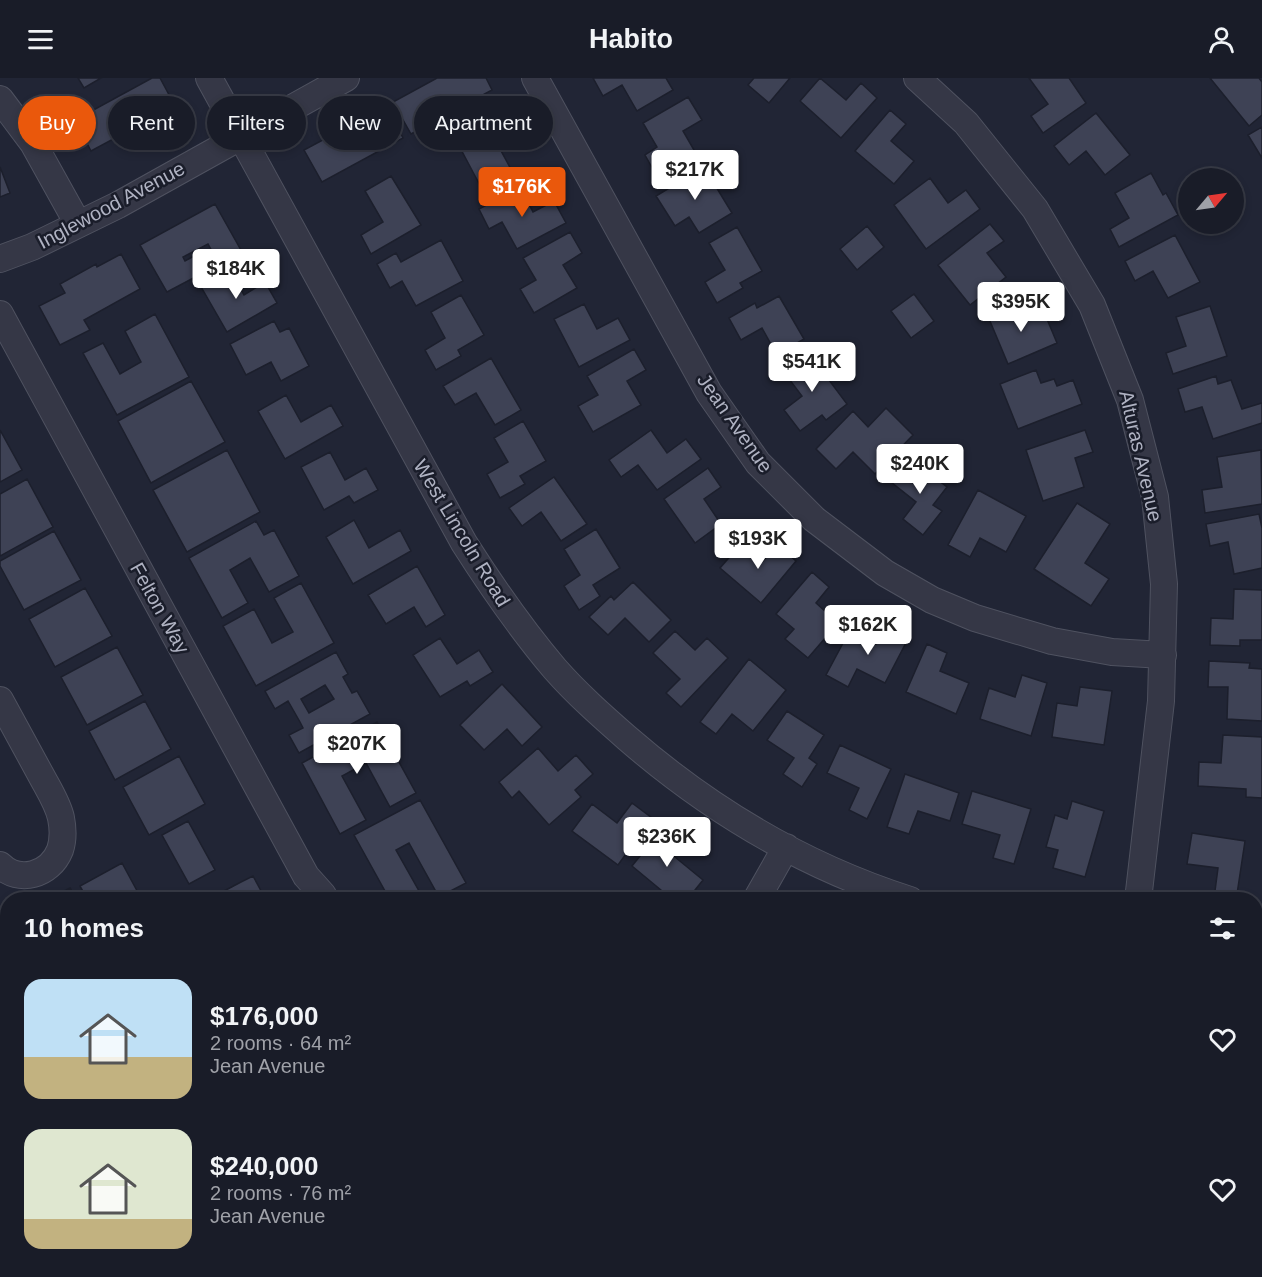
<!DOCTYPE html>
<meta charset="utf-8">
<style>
:root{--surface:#191c28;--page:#222530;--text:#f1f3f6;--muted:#9fa1a8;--line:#373a45;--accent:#ea580c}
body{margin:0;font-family:Arial,sans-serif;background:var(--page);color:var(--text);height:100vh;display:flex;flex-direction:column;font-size:22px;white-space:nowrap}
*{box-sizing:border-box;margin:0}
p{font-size:20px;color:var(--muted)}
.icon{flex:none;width:33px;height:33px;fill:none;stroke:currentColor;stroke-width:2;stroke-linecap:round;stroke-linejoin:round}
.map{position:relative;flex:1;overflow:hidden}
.details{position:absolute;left:0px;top:814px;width:1263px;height:386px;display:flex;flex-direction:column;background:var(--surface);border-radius:24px 24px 0 0;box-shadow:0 3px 9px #0003,0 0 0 2px var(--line)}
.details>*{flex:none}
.top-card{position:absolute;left:18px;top:18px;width:600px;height:54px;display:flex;gap:12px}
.needle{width:39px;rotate:61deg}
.buttons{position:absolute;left:1178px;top:90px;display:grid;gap:12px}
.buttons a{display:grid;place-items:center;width:66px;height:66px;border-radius:50%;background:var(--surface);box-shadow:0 3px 9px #0003,0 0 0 2px var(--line);font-size:30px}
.price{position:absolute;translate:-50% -51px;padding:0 14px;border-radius:6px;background:#fff;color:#222;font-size:20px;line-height:39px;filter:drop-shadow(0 2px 3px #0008)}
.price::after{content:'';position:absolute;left:50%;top:36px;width:18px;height:14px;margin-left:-9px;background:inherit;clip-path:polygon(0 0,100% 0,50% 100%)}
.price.on{background:var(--accent);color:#fff}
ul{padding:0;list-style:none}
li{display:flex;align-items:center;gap:18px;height:150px;padding:0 24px}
li span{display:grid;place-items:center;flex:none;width:168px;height:120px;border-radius:18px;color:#555}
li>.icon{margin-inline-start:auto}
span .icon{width:72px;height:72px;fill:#fffc;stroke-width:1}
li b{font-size:26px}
h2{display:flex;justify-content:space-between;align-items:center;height:72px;padding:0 24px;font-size:26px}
.tag{padding:0 21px;border-radius:27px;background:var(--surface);box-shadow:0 3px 9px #0003,0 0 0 2px var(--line);font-size:21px;line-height:54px}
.tag.on{background:var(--accent);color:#fff}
header{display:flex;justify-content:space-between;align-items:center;height:78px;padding:0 24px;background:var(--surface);font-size:27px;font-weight:600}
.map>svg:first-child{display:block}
</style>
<header><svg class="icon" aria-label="menu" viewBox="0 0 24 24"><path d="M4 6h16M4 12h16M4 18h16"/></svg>Habito<svg class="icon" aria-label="person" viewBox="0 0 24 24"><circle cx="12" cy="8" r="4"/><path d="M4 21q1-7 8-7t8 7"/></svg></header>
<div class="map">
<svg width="1262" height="1199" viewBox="0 0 1262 1199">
<rect width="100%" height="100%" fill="#212535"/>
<!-- building -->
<path fill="#3e4255" stroke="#1c1f2c" stroke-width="1.5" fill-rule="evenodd" d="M 78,0 L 101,0 L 84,10 Z
M 152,0 L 160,0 L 175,28 L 91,73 L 75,42 Z
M 437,0 L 486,0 L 492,12 L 411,56 L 393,24 Z
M 593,0 L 666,0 L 673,12 L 637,33 L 622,7 L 603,18 Z
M 754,0 L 790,0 L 769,25 L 748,7 Z
M 820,0 L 846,22 L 861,5 L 877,20 L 841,60 L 800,23 Z
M 1029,0 L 1069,0 L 1086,25 L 1043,55 L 1031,38 L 1048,26 Z
M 1210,0 L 1259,0 L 1262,4 L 1262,37 L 1249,48 Z
M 688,19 L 702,42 L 683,53 L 694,72 L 655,95 L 645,77 L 657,69 L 643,45 Z
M 386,28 L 403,60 L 322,104 L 304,72 Z
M 890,32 L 906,46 L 891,63 L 914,83 L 894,106 L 855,73 Z
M 1096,35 L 1130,77 L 1105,97 L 1086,73 L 1069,87 L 1054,68 Z
M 507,38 L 518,59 L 499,69 L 513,95 L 482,111 L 457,64 Z
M 1262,49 L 1262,80 L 1248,57 Z
M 0,89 L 10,115 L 0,119 Z
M 704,89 L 732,135 L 699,155 L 689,139 L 675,148 L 656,118 Z
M 1151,95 L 1163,117 L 1166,115 L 1178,137 L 1119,169 L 1110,151 L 1129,140 L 1115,115 Z
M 391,98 L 421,147 L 371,176 L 361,157 L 383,144 L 365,113 Z
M 930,100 L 948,125 L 966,112 L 980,131 L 926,171 L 894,127 Z
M 520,109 L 533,134 L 554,123 L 566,145 L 517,171 L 502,144 L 489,151 L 479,131 Z
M 215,126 L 242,174 L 219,186 L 208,166 L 183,179 L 185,183 L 194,178 L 203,195 L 167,214 L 140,167 Z
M 990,146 L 1004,163 L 987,175 L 1006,199 L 970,227 L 938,187 Z
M 867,148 L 884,169 L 857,192 L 840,171 Z
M 737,149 L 762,193 L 740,205 L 743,210 L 717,225 L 705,204 L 725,192 L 709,165 Z
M 570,154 L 582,175 L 563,187 L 577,210 L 534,235 L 520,211 L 536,202 L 523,180 Z
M 1175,157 L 1200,204 L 1168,220 L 1153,193 L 1135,203 L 1125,183 Z
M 441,162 L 463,203 L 416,228 L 402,203 L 390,210 L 377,186 L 396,175 L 401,184 Z
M 121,176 L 140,211 L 84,242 L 90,252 L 60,267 L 39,228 L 65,215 L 60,206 L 96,186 L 97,189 Z
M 229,190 L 244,217 L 265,204 L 277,225 L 227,254 L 200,207 Z
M 914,216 L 934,243 L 911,260 L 891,233 Z
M 461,217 L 484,257 L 458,272 L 461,278 L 436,292 L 425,272 L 445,260 L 431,234 Z
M 779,218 L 804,261 L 777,277 L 762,250 L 741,262 L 729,240 L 755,225 L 757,230 Z
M 1015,224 L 1023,243 L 1044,234 L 1057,265 L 1008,286 L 987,236 Z
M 584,226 L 597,251 L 618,240 L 630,262 L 579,289 L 554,241 Z
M 1210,228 L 1227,278 L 1173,296 L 1166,275 L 1186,268 L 1176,239 Z
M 155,236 L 189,299 L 117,337 L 83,275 L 103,265 L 120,296 L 141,284 L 125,253 Z
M 274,243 L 280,254 L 289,250 L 309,288 L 281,303 L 271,284 L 246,297 L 230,266 Z
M 634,271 L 646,292 L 627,303 L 641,327 L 593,354 L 578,328 L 598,317 L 587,298 Z
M 808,274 L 847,326 L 826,342 L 822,337 L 800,353 L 784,332 L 802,318 L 783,293 Z
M 491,280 L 521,332 L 495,347 L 476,315 L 455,327 L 443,308 Z
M 1036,292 L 1041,305 L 1054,301 L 1057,308 L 1073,302 L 1082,326 L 1018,351 L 1000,306 Z
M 1216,298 L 1218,306 L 1231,302 L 1242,331 L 1262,325 L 1262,345 L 1213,361 L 1202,329 L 1185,334 L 1178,311 Z
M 191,303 L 225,364 L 151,405 L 118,343 Z
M 286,317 L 301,344 L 331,327 L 343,348 L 285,381 L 258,333 Z
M 886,330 L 913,357 L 875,396 L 853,374 L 836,391 L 816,371 L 853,333 L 868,349 Z
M 523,343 L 546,383 L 520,398 L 525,406 L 500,420 L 487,396 L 508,384 L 494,360 Z
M 0,352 L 22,392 L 0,404 Z
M 651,352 L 667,375 L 686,361 L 701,381 L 657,412 L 638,387 L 621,399 L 609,382 Z
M 1085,352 L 1093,374 L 1075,380 L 1084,409 L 1043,423 L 1026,372 Z
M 227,372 L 260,434 L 187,474 L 153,412 Z
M 1261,372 L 1262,426 L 1205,435 L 1202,412 L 1222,409 L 1217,379 Z
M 330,374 L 345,402 L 366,390 L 378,412 L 354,425 L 349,418 L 324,432 L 301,389 Z
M 909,380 L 947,409 L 933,427 L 942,433 L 923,457 L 903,441 L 916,424 L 891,404 Z
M 708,390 L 721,409 L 704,421 L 721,446 L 695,465 L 664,421 Z
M 554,399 L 587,446 L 561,463 L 541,434 L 522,448 L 509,430 Z
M 27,401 L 53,449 L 0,478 L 0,416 Z
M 978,412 L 1026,438 L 1006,474 L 980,460 L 970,479 L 948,467 Z
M 1077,425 L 1110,446 L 1085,485 L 1109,501 L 1091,528 L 1034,491 Z
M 1259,436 L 1262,450 L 1262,490 L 1234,496 L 1228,464 L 1210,468 L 1206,446 Z
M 354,442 L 369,470 L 400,452 L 411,473 L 353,506 L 326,459 Z
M 256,443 L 264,457 L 274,452 L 299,498 L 269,514 L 250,480 L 230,492 L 248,525 L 222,540 L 189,480 Z
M 596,451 L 620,490 L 593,507 L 600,518 L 579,532 L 564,508 L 580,497 L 564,471 Z
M 54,453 L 81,502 L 24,532 L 0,488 L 0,483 Z
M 741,466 L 762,484 L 777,467 L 796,483 L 761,525 L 720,490 Z
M 417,488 L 445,537 L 426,549 L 414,529 L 386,546 L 368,517 Z
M 812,494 L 829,509 L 816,525 L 838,545 L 808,580 L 785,561 L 794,551 L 776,536 Z
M 633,504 L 671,542 L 649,564 L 625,540 L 608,557 L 589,539 L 611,518 L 614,522 Z
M 301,505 L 334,565 L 256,608 L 223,548 L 254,531 L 272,565 L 293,554 L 274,520 Z
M 85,510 L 112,558 L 55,589 L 29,541 Z
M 1234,511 L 1262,512 L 1262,562 L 1240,562 L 1240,568 L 1210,567 L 1211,540 L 1233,541 Z
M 887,545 L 910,557 L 885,605 L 857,591 L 848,609 L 826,597 L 850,552 L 876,566 Z
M 675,553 L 695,572 L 707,560 L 728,580 L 681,629 L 666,615 L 680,601 L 653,575 Z
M 440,560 L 457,586 L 479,572 L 493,594 L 470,608 L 467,603 L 440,619 L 413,577 Z
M 927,566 L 947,575 L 940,593 L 969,605 L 956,636 L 906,614 Z
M 117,569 L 143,617 L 87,647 L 61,599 Z
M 336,574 L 348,596 L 343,599 L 352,615 L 357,613 L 370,636 L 299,675 L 289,657 L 303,650 L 300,644 L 288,623 L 275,631 L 265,613 ZM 325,607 L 334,621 L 309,635 L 301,621 Z
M 749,581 L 786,612 L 753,653 L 732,636 L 716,656 L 700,644 Z
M 1209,583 L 1250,585 L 1249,590 L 1262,591 L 1262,643 L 1227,641 L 1228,609 L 1208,609 Z
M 1022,597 L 1047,605 L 1031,658 L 980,641 L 989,610 L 1015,619 Z
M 502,606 L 542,649 L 522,668 L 507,651 L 484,672 L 460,647 Z
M 1080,609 L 1112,613 L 1104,667 L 1052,659 L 1057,625 L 1077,628 Z
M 145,623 L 171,671 L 115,702 L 89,653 Z
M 787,633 L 824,657 L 809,680 L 817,686 L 802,709 L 783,696 L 794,680 L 767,662 Z
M 377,644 L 416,715 L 390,729 L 366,685 L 342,698 L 366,742 L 340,756 L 302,685 Z
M 1223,657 L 1262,659 L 1262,720 L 1246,719 L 1246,711 L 1198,708 L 1199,684 L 1221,685 Z
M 840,667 L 891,691 L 867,741 L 849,732 L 859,710 L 827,695 Z
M 538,670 L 558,693 L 576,677 L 593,696 L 575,712 L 581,719 L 549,747 L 519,713 L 512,720 L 499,704 Z
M 179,678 L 205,726 L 149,757 L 123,709 Z
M 905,696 L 959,715 L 950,743 L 918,733 L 909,756 L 887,749 Z
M 972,713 L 1031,731 L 1014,786 L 993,780 L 1000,757 L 962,746 Z
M 420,722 L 466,805 L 439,819 L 409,765 L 396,772 L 419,813 L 402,822 L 390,822 L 354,757 Z
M 1072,723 L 1104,733 L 1085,799 L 1053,790 L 1058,772 L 1046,769 L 1055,737 L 1067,741 Z
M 632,725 L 652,740 L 618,787 L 572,753 L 592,726 L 617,745 Z
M 188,743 L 215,792 L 189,806 L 162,757 Z
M 664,748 L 680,762 L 670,775 L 703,802 L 687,822 L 673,822 L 632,788 Z
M 1192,755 L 1245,763 L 1237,816 L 1215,813 L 1218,790 L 1187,786 Z
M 122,785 L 142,822 L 88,822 L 80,808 Z
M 253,798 L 266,822 L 207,822 L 241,804 Z
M 70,810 L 77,822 L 47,822 Z
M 8,844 L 8,920 L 0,907 L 0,848 Z
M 0,923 L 5,933 L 1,935 L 8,946 L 8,978 L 0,982 Z
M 1257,926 L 1262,927 L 1262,989 L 1256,988 Z
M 1256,1031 L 1262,1034 L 1262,1082 L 1256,1080 Z
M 8,1085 L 8,1141 L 0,1128 L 4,1125 L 0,1118 L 0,1089 Z
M 68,1192 L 81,1192 L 85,1199 L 57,1199 Z
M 83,1192 L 102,1192 L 106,1199 L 86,1199 Z
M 111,1192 L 156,1192 L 144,1199 L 114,1199 Z
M 446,1192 L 529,1192 L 532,1199 L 450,1199 Z
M 640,1192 L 687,1192 L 691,1199 L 627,1199 Z
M 949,1192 L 994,1192 L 998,1199 L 937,1199 Z
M 1020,1192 L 1063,1192 L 1056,1199 L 1026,1199 Z
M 1150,1192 L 1220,1192 L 1233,1199 L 1159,1199 L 1150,1194 Z"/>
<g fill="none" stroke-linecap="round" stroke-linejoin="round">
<!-- minor casing -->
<g stroke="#4f5260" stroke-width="28">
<path id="minor" d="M 209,0 L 464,465 C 492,509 521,551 555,591 C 577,616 602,638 627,660 C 710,732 806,789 910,822
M 535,0 L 709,315 L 758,385 L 814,441 L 885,495 L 932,522 L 975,540 L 1052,563 L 1112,574 L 1163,577
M 917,0 L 966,45 L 1035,131 L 1092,227 L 1130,322 L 1155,419 L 1164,506 L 1161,623 L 1138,822
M 0,21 L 33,65 L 78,146
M 0,181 L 32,169 L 118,127 L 346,0
M 0,236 L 306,798 L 323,817 L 324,822
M 0,622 C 14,648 28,673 42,699 C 49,712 58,726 61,740 C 63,750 63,763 60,772 C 50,797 19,806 0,787
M 756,822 L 786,769
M 1256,879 L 1262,880
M 0,1040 L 8,1036
M 1256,1159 L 1262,1161
M 269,1199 L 270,1192
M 828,1199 L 840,1192"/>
</g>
<!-- minor -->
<use href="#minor" stroke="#353746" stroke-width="26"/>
</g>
<g text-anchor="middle" stroke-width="5" stroke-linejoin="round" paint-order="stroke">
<!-- street labels -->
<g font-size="20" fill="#afb2c2" stroke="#1a1d2a">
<text transform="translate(111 127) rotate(-28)" y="7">Inglewood Avenue</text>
<text transform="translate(735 345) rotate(55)" y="7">Jean Avenue</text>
<text transform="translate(1141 378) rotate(77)" y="7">Alturas Avenue</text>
<text transform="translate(462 455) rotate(59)" y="7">West Lincoln Road</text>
<text transform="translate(160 530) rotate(61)" y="7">Felton Way</text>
</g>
</g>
</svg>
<div class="buttons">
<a><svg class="needle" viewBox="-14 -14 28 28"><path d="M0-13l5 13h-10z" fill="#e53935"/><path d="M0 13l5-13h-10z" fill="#9fa1a8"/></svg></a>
</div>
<b class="price" style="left:695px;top:123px">$217K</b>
<b class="price on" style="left:522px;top:140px">$176K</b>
<b class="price" style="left:236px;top:222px">$184K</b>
<b class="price" style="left:1021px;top:255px">$395K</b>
<b class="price" style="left:812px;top:315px">$541K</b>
<b class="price" style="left:920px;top:417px">$240K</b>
<b class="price" style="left:758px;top:492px">$193K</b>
<b class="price" style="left:868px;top:578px">$162K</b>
<b class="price" style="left:357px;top:697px">$207K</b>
<b class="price" style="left:667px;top:790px">$236K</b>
<div class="top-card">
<a class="tag on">Buy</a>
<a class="tag">Rent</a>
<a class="tag">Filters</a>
<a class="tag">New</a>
<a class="tag">Apartment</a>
</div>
<section class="details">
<h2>10 homes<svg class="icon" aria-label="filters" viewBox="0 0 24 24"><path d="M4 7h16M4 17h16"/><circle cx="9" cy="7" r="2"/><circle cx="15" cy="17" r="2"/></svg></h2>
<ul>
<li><span style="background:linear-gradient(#bfe0f5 65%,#c2b280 0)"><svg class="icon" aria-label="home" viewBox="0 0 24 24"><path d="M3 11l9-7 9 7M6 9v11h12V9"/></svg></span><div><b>$176,000</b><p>2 rooms · 64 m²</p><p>Jean Avenue</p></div><svg class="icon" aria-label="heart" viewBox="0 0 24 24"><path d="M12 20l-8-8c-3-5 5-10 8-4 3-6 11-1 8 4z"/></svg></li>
<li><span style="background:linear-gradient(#dfe7d0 75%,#c2b280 0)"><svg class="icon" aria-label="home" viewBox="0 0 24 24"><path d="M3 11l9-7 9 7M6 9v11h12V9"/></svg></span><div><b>$240,000</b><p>2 rooms · 76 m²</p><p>Jean Avenue</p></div><svg class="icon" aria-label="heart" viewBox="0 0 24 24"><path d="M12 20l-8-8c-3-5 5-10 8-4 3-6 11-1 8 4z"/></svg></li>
</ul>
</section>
</div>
